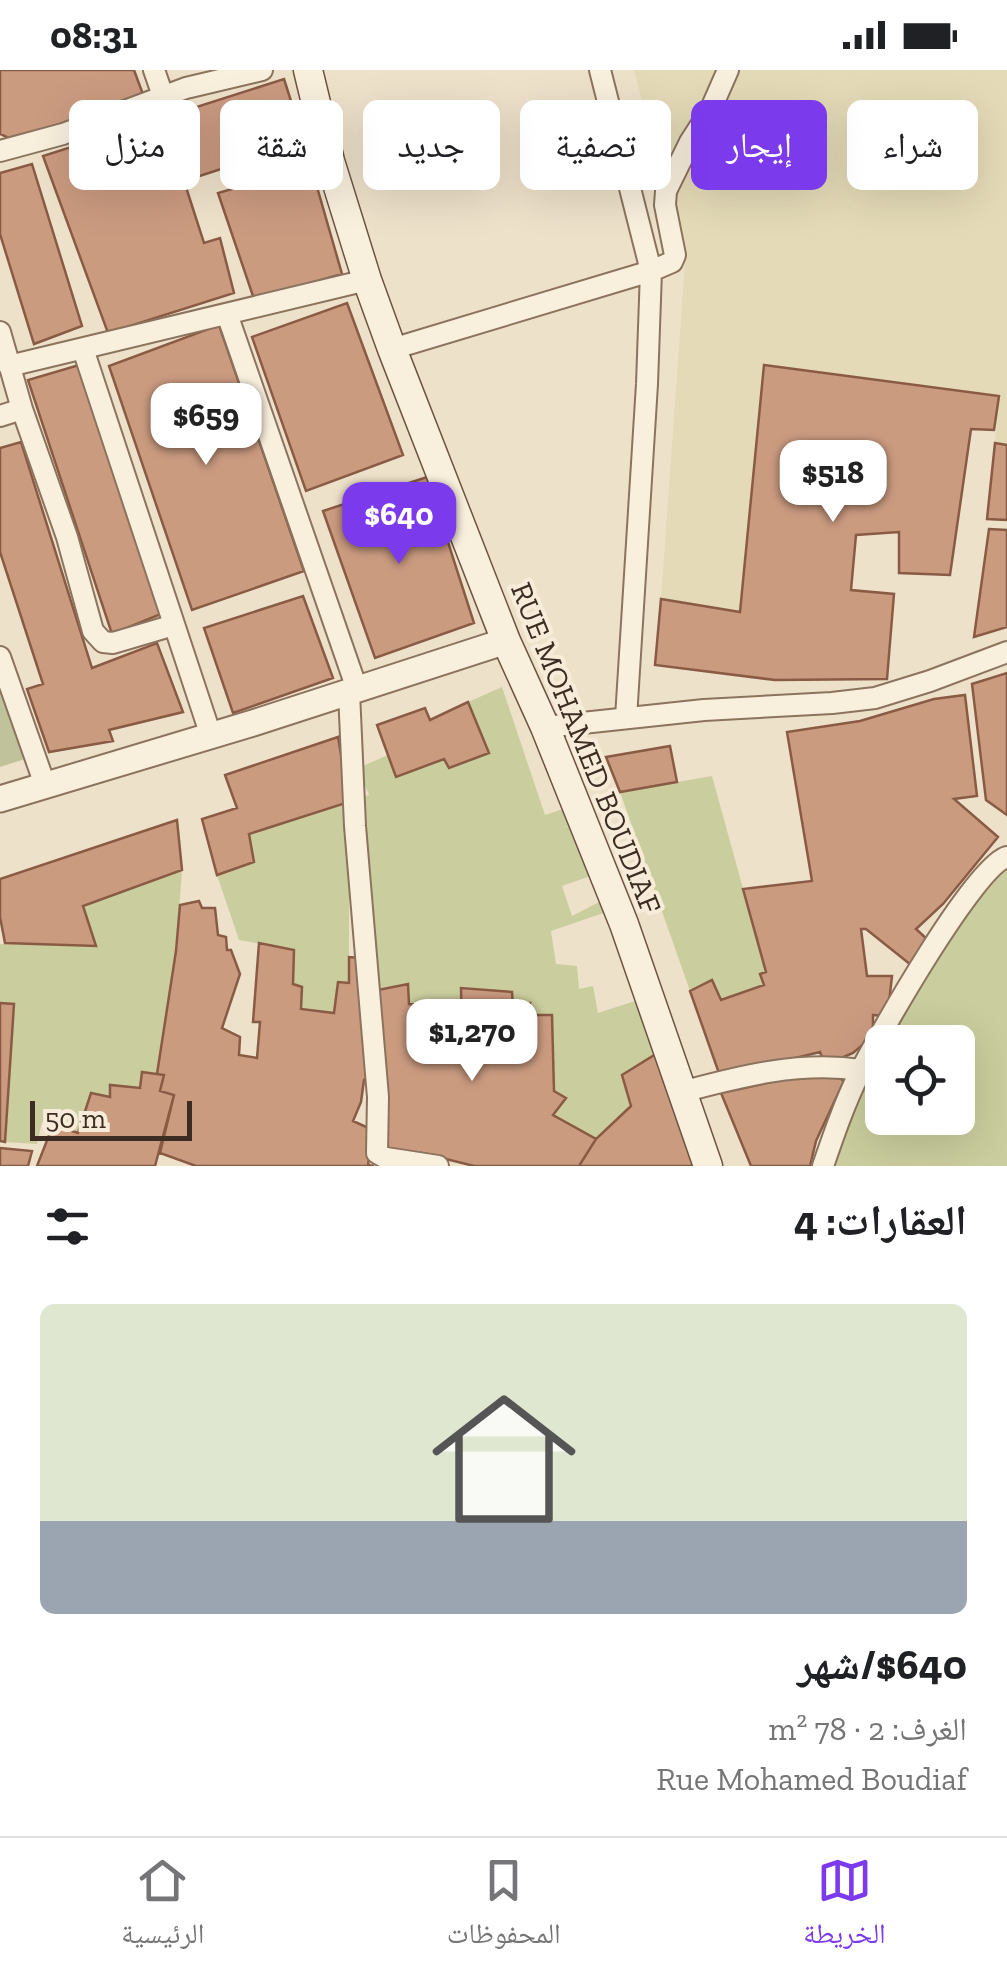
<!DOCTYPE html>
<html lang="ar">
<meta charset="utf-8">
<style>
:root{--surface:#fff;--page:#f2f2f2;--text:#202124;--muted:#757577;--line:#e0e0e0;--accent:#7c3aed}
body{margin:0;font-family:"Zilla Slab","Noto Naskh Arabic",serif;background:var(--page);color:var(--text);direction:rtl;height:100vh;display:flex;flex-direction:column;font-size:38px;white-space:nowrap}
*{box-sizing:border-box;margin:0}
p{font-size:32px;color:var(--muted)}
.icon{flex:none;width:55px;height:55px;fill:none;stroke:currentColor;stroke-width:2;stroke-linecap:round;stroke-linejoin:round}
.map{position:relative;height:1096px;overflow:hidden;direction:ltr}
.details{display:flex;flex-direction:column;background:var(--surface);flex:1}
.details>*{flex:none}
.guide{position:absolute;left:30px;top:30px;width:948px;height:90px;direction:rtl;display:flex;gap:20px}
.tools{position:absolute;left:865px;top:955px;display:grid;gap:20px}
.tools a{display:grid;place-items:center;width:110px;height:110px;border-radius:15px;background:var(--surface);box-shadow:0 10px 40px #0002;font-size:50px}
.scale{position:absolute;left:30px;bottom:25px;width:162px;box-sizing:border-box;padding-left:10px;border:5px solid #3c2c21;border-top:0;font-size:28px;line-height:35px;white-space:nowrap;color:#3c2c21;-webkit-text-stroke:8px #f6ecd9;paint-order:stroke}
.price{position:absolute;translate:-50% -85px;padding:0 22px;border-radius:20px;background:#fff;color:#222;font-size:32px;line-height:65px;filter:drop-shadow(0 2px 5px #0008)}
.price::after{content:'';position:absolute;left:50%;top:60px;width:30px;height:22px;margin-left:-15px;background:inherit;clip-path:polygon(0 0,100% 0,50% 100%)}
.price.active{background:var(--accent);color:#fff}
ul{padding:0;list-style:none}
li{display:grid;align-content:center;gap:20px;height:530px;padding:0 40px}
li span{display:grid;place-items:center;height:310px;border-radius:15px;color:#555}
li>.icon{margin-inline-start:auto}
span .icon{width:180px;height:180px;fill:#fffc;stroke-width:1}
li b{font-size:42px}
h2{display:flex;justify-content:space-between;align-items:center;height:120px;padding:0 40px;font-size:42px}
.pill{padding:0 35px;border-radius:15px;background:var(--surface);box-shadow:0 10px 40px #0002;font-size:35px;line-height:90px}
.pill.active{background:var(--accent);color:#fff}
.status{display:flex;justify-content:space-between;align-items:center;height:70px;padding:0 50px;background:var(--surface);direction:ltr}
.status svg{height:28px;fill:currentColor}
.tab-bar{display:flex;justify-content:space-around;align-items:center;height:140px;border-top:2px solid var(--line);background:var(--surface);font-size:28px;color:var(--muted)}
.tab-bar a{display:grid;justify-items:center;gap:5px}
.tab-bar .active{color:var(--accent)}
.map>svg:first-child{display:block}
</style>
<div class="status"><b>08:31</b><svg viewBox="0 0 49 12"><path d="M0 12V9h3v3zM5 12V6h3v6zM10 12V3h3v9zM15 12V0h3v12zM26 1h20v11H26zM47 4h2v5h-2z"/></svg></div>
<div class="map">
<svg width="1007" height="1096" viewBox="0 0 1007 1096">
<rect width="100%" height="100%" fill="#eee1ca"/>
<!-- farmland -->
<path fill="#e4dab7" d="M 634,0 L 1007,0 L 1007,375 L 995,373 L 999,327 L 764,295 L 740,542 L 661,529 L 685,193 Z"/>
<!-- green -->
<path fill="#cacd9d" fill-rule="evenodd" d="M 502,617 L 545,745 L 575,735 L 599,803 L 562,816 L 572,846 L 607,828 L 612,840 L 551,861 L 556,894 L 577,896 L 579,919 L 593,916 L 598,943 L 635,931 L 656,984 L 623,1005 L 631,1036 L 596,1069 L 553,1045 L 566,1029 L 554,1021 L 529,945 L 530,934 L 513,936 L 512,922 L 461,918 L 462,958 L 432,960 L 409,934 L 408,914 L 373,921 L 359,728 L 369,725 L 358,698 L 388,685 L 397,707 L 444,689 L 449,698 L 488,682 L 468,632 Z
M 712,706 L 766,902 L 760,905 L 764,915 L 721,930 L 712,911 L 690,921 L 620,722 Z
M 349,732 L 349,913 L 338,913 L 334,943 L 301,939 L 302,917 L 293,914 L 294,880 L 239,870 L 217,805 L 253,792 L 249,764 Z
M 182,800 L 176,881 L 157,1004 L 142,1002 L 140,1018 L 111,1015 L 110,1027 L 91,1023 L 78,1063 L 42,1052 L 37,1074 L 5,1072 L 14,935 L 0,933 L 0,874 L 95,876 L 83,836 Z
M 997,800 L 1007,800 L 1007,1096 L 831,1096 L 860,1011 L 904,930 ZM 882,972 L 958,972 L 958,1048 L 882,1048 Z"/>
<!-- cemetery -->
<path fill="#c0c29c" d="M 0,606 L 28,688 L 0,697 Z"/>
<!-- building -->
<path fill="#cb9b80" stroke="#8a5b44" stroke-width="2.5" d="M 0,0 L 134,0 L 144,27 L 89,50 L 11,69 L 0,64 Z
M 284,9 L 304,72 L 184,111 L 204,173 L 220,168 L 234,223 L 108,263 L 43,86 Z
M 32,94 L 82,256 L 34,274 L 0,164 L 0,103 Z
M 311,96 L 342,204 L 254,229 L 218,123 Z
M 347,233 L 403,385 L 306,421 L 252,267 Z
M 219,255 L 304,501 L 192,540 L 109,296 Z
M 79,295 L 161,544 L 112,564 L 28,310 Z
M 764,295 L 999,326 L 994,360 L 971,359 L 950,505 L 899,503 L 899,462 L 856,465 L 851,520 L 894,524 L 887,609 L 775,610 L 655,595 L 661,529 L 740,542 Z
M 21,372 L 92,598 L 157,573 L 183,642 L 109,660 L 113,671 L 49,682 L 27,619 L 43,614 L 0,482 L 0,378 Z
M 995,373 L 1007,375 L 1007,450 L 987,449 Z
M 427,407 L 474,553 L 375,588 L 323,441 Z
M 989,459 L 1007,460 L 1007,557 L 974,567 Z
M 303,526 L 333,608 L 233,643 L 204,558 Z
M 1007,603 L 1007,745 L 986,730 L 972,614 Z
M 965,625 L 977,726 L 954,729 L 998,767 L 943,834 L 916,859 L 929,871 L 911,895 L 866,859 L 861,859 L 867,906 L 892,906 L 889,933 L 883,946 L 873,945 L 873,966 L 853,983 L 825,995 L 820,982 L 720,1006 L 690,921 L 712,910 L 721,930 L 764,915 L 760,904 L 766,902 L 743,819 L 812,811 L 787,662 L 860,651 L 934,629 Z
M 468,632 L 489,683 L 449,698 L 444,689 L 396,707 L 377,655 L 425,638 L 430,650 Z
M 338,667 L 349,732 L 249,764 L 254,792 L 217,805 L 202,749 L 237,738 L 225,705 Z
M 670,676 L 677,712 L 620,722 L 606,687 Z
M 177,750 L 182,800 L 83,836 L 96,876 L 5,873 L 0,847 L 0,809 Z
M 199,831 L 202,838 L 215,838 L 218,865 L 226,867 L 227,880 L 231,880 L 240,904 L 222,958 L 240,967 L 239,985 L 257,988 L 260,952 L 253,952 L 259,873 L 294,880 L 293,914 L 302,917 L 301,939 L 334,943 L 338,912 L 349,913 L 349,887 L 361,888 L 373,1003 L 364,1010 L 361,1032 L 353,1051 L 373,1060 L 368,1095 L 374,1096 L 196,1096 L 160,1083 L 174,1025 L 160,1021 L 164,1005 L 157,1004 L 176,881 L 180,835 Z
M 408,914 L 409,934 L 430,935 L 432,960 L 462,958 L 461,918 L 512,922 L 513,936 L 530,933 L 529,945 L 552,945 L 554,1021 L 566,1028 L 553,1045 L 596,1069 L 579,1096 L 474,1096 L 422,1083 L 382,1082 L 373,921 Z
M 0,933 L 14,934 L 5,1072 L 0,1071 Z
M 656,984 L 694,1096 L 579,1096 L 596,1069 L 631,1036 L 622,1005 Z
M 822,1001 L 829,1001 L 844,1011 L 816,1071 L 810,1096 L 751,1096 L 721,1023 Z
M 142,1002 L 164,1005 L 160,1021 L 174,1025 L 155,1096 L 37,1096 L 53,1055 L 78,1063 L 91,1023 L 110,1027 L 110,1015 L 140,1018 Z
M 0,1078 L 32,1081 L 28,1096 L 0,1096 Z"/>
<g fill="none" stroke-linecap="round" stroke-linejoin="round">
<!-- minor casing -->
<g stroke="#8b735e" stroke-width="24">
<path id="minor" d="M 154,0 L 163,26
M 600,0 L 651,201 L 647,314 L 626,648
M 0,81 L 63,64 L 186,18 L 262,0
M 227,244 L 357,619
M 0,262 L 22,339 L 67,467 L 93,561 L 103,572 L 113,573 L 174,555
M 83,279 L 211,666
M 392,279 L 651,201 L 672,192 L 675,185 L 665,135 L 666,121 L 690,72 L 710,41 L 728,0
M 9,296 L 367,210
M 0,346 L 22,339
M 0,587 L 45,715
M 349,622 L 355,756 L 378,1027 L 377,1083 L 386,1088 L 438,1096
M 545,657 L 704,640 L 832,633 L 875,628 L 930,611 L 1007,582
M 682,1022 C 741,1006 800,991 861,1000
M 823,1096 C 834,1064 845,1032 860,1002 C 879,965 975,795 1007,787"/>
</g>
<!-- tertiary casing -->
<g stroke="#8b735e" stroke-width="29">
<path id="tertiary" d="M 0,729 L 253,653 L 506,571"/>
</g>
<!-- secondary casing -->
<g stroke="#6d5441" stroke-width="31">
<path id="secondary" d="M 308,0 L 330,91 L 367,210 L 392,279 L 506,571 L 545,657 L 624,854 L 708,1096"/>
</g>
<!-- minor -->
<use href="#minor" stroke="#f9efdd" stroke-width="20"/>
<!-- tertiary -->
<use href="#tertiary" stroke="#f9efdd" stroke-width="25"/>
<!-- secondary -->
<use href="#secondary" stroke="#f9efdd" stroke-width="28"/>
</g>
<g text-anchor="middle" stroke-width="8" stroke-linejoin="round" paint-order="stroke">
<!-- street labels -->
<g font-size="30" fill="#3c2c21" stroke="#f6ecd9">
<text transform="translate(586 678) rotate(68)" y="10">RUE MOHAMED BOUDIAF</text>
</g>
</g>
</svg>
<div class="tools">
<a><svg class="icon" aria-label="locate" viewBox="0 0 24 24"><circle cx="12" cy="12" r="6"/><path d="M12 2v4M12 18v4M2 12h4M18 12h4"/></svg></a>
</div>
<div class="scale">50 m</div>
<b class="price" style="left:206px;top:398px">$659</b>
<b class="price" style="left:833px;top:455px">$518</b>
<b class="price active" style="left:399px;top:497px">$640</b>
<b class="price" style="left:472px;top:1014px">$1,270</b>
<div class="guide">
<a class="pill">شراء</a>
<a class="pill active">إيجار</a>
<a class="pill">تصفية</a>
<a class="pill">جديد</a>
<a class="pill">شقة</a>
<a class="pill">منزل</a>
</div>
</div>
<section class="details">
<h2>العقارات: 4<svg class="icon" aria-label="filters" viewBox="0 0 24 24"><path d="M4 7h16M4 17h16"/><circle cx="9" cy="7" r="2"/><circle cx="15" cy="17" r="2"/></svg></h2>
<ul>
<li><span style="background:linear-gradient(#dfe7d0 70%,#9aa5b1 0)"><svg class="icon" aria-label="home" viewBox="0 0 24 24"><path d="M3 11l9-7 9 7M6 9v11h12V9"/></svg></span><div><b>$640/شهر</b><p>الغرف: 2 · 78 m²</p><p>Rue Mohamed Boudiaf</p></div></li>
</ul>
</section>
<nav class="tab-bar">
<a class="active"><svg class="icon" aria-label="map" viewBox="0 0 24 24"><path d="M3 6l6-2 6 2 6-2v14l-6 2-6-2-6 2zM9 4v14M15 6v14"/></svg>الخريطة</a>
<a><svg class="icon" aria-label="saved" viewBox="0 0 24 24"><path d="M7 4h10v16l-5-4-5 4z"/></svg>المحفوظات</a>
<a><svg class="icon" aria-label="home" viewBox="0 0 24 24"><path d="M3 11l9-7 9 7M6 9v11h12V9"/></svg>الرئيسية</a>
</nav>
